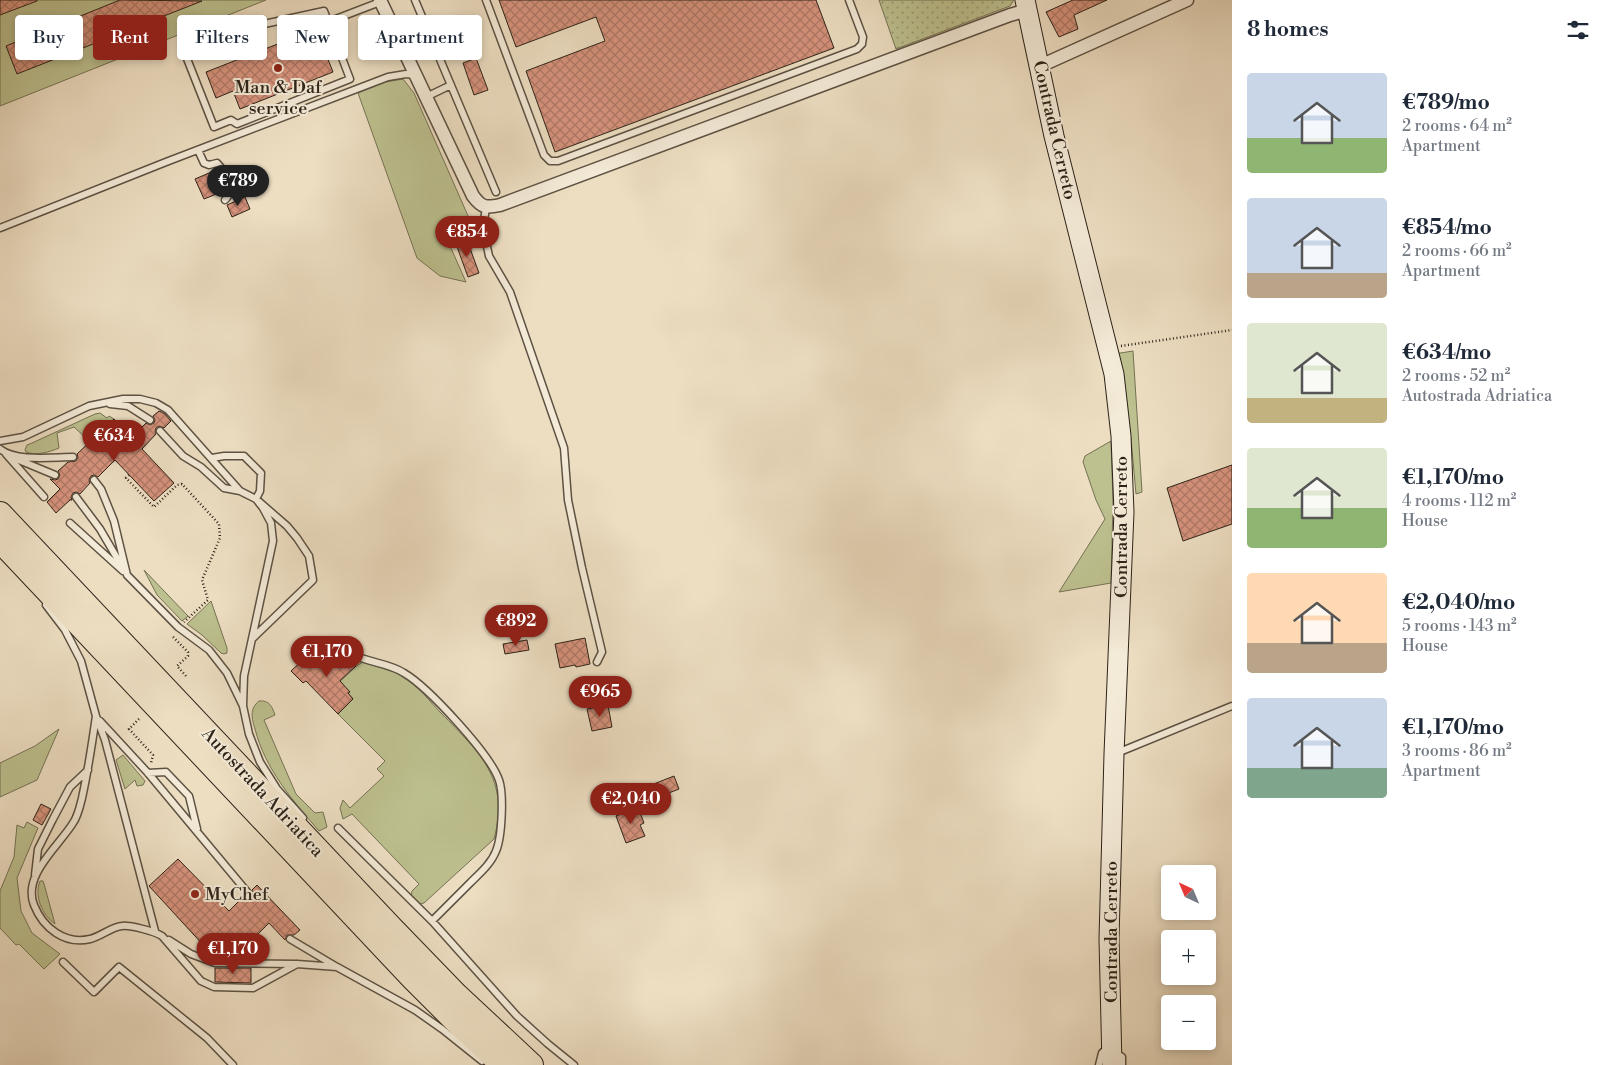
<!DOCTYPE html>
<meta charset="utf-8">
<style>
:root{--surface:#fff;--page:#f2f2f3;--text:#1f2937;--muted:#747a83;--accent:#8f2418}
body{margin:0;font-family:"Libre Bodoni",serif;background:var(--page);color:var(--text);height:100vh;display:flex;flex-direction:column;font-size:19px;white-space:nowrap}
*{box-sizing:border-box;margin:0}
p{font-size:16px;color:var(--muted)}
.icon{flex:none;width:28px;height:28px;fill:none;stroke:currentColor;stroke-width:2;stroke-linecap:round;stroke-linejoin:round}
.map{position:relative;flex:1;overflow:hidden}
.details{display:flex;flex-direction:column;background:var(--surface);width:375px}
.details>*{flex:none}
.top-card{position:absolute;left:15px;top:15px;width:475px;height:45px;display:flex;gap:10px}
.needle{width:32px;rotate:316deg}
.controls{position:absolute;left:1161px;top:865px;display:grid;gap:10px}
.controls a{display:grid;place-items:center;width:55px;height:55px;border-radius:5px;background:var(--surface);box-shadow:0 2px 8px #0003;font-size:25px}
.price{position:absolute;translate:-50% -42px;padding:0 11px;border-radius:18px;background:var(--accent);color:#fff;font-size:16px;line-height:32px;filter:drop-shadow(0 1px 2px #0008)}
.price::after{content:'';position:absolute;left:50%;top:30px;width:15px;height:11px;margin-left:-8px;background:inherit;clip-path:polygon(0 0,100% 0,50% 100%)}
.price.selected{background:#222;color:#fff}
ul{padding:0;list-style:none}
li{display:flex;align-items:center;gap:15px;height:125px;padding:0 15px}
li span{display:grid;place-items:center;flex:none;width:140px;height:100px;border-radius:5px;color:#555}
li>.icon{margin-inline-start:auto}
span .icon{width:60px;height:60px;fill:#fffc;stroke-width:1}
li b{font-size:21px}
h2{display:flex;justify-content:space-between;align-items:center;height:60px;padding:0 15px;font-size:21px}
.chip{padding:0 18px;border-radius:5px;background:var(--surface);box-shadow:0 2px 8px #0003;font-size:18px;line-height:45px}
.chip.selected{background:var(--accent);color:#fff}
main{display:flex;flex:1;min-height:0}
.map>svg:first-child{display:block}
</style>
<main>
<div class="map">
<svg width="1232" height="1065" viewBox="0 0 1232 1065">
<defs>
<pattern id="garden-dots" width="8" height="8" patternUnits="userSpaceOnUse" patternTransform="scale(1.25)"><rect width="8" height="8" fill="#bdc08f"/><path d="M2 2h.1M6 6h.1" fill="none" stroke="#9a9c74" stroke-width="1.8" stroke-linecap="round"/></pattern>
<pattern id="building-cross-hatch" width="8" height="8" patternUnits="userSpaceOnUse" patternTransform="scale(1.25)"><rect width="8" height="8" fill="#d7937d"/><path d="M0 0l8 8M0 8l8-8" fill="none" stroke="#af7866"/></pattern>
</defs>
<rect width="100%" height="100%" fill="#eddec2"/>
<filter id="stains"><feTurbulence type="fractalNoise" baseFrequency=".004" numOctaves="4"/><feColorMatrix values="0 0 0 0 .2 0 0 0 0 .09 0 0 0 0 .02 0 0 0 .5 -.17"/></filter>
<radialGradient id="worn" r=".72"><stop offset=".6" stop-color="#630" stop-opacity="0"/><stop offset="1" stop-color="#630" stop-opacity=".3"/></radialGradient>
<!-- grass -->
<path fill="#bdc08f" stroke="#757254" d="M 0,0 L 266,0 L 0,106 Z
M 403,79 L 414,93 L 476,234 L 450,246 L 466,282 L 440,276 L 417,258 L 358,93 L 385,82 Z
M 1133,351 L 1142,492 L 1136,494 L 1131,439 L 1114,354 Z
M 100,413 L 107,418 L 109,416 L 114,419 L 94,438 L 87,439 L 74,427 L 57,433 L 59,448 C 50,452 36,456 26,452 L 25,450 L 27,445 L 32,443 L 95,414 Z
M 1111,441 L 1113,502 L 1111,583 L 1059,592 L 1105,519 L 1096,500 L 1083,462 L 1085,456 Z
M 144,570 L 188,616 L 182,621 L 157,595 Z
M 211,601 L 227,648 L 227,653 L 224,654 L 221,653 L 202,635 L 187,624 Z
M 363,662 C 374,666 398,672 406,678 C 418,686 431,703 441,713 C 480,753 510,779 494,839 L 424,903 L 418,904 L 411,897 L 412,891 L 419,884 L 352,814 L 343,819 L 340,808 L 343,800 L 350,808 L 384,776 L 377,769 L 385,761 L 338,714 L 353,699 L 348,693 L 349,692 L 340,681 L 356,666 Z
M 259,701 C 269,700 272,706 275,715 L 264,720 L 296,794 L 315,813 L 323,812 L 327,827 L 319,831 C 293,801 265,769 255,729 C 252,719 249,709 259,701 Z
M 59,729 L 37,780 L 0,797 L 0,763 L 35,746 Z
M 123,755 L 145,781 L 143,785 L 137,786 L 135,780 L 125,789 L 116,760 Z
M 27,822 L 38,828 L 17,878 L 21,911 L 32,933 L 60,954 L 44,969 L 19,944 L 16,945 L 0,928 L 0,891 L 14,857 L 17,825 L 24,828 Z
M 40,881 L 43,881 L 44,884 L 55,924 C 42,915 34,896 40,881 Z"/>
<!-- garden -->
<path fill="url(#garden-dots)" stroke="#757254" d="M 879,0 L 1014,0 L 1010,6 L 896,49 Z"/>
<!-- building -->
<path fill="url(#building-cross-hatch)" stroke="#2d2319" d="M 0,0 L 37,0 L 37,1 L 0,15 Z
M 120,0 L 202,1 L 17,74 L 6,46 Z
M 499,0 L 816,0 L 834,48 L 555,152 L 526,71 L 605,41 L 596,17 L 516,47 Z
M 1073,0 L 1107,0 L 1074,15 L 1078,29 L 1059,37 L 1046,12 Z
M 316,29 L 333,72 L 240,109 L 233,91 L 216,98 L 206,72 Z
M 476,58 L 488,90 L 474,95 L 463,63 Z
M 216,170 L 224,191 L 204,199 L 195,179 Z
M 245,197 L 250,209 L 232,217 L 227,205 Z
M 467,240 L 479,273 L 468,277 L 456,244 Z
M 159,411 L 165,414 L 171,421 L 164,428 L 159,426 L 156,428 L 155,432 L 156,434 L 142,449 L 174,483 L 154,501 L 115,460 L 98,477 L 94,475 L 91,476 L 89,480 L 90,483 L 80,494 L 76,492 L 73,493 L 71,497 L 72,500 L 70,500 L 56,513 L 47,502 L 60,489 L 50,479 L 55,480 L 58,479 L 60,475 L 58,471 L 68,462 L 76,461 L 78,457 L 77,454 L 114,419 L 131,438 L 146,423 L 150,425 L 154,423 L 155,420 L 153,416 Z
M 1232,465 L 1232,524 L 1183,541 L 1167,488 Z
M 585,638 L 590,664 L 576,667 L 575,665 L 560,668 L 555,644 Z
M 527,640 L 529,650 L 505,654 L 503,644 Z
M 327,649 L 336,659 L 342,654 L 356,666 L 340,681 L 350,692 L 348,693 L 353,699 L 338,714 L 306,681 L 303,683 L 291,671 L 310,653 L 316,659 Z
M 608,705 L 612,727 L 592,731 L 587,709 Z
M 674,776 L 679,789 L 651,800 L 646,787 Z
M 41,804 L 51,809 L 42,825 L 33,820 Z
M 638,807 L 644,823 L 640,825 L 645,836 L 626,843 L 616,816 Z
M 178,859 L 229,911 L 244,896 L 248,898 L 252,896 L 253,893 L 252,890 L 257,885 L 300,930 L 294,935 L 287,935 L 285,940 L 269,923 L 251,941 L 251,958 L 215,958 L 216,947 L 205,947 L 149,886 Z
M 215,968 L 251,968 L 251,983 L 215,982 Z"/>
<g fill="none" stroke-linecap="round" stroke-linejoin="round">
<!-- service casing -->
<g stroke="#5d5243" stroke-width="9">
<path id="service" d="M 415,0 L 496,192
M 486,0 L 544,155 L 550,161 L 558,161 L 857,49 L 862,44 L 863,37 L 849,0
M 324,11 L 350,79 L 237,124 L 231,120 L 214,127 L 182,46 L 255,26 Z
M 328,22 L 380,2
M 426,97 L 451,85
M 198,150 L 204,163 L 209,165 L 217,163 C 225,171 235,191 225,200
M 486,207 L 484,221 L 485,237 L 489,256 L 510,292 L 564,448 L 568,500 L 582,568 L 602,652 L 597,662
M 0,228 L 166,162 L 388,77 L 406,74 L 415,75
M 110,404 L 128,406 L 150,420
M 160,431 L 183,456 L 201,467 L 224,488 L 240,491
M 0,441 L 23,437 L 89,406 L 123,399 L 140,399 L 156,403 L 168,410 L 240,491 L 256,499 L 263,508 L 271,523 L 273,541 L 244,676 L 243,706
M 0,449 C 16,462 53,457 73,457
M 6,454 L 44,497
M 14,458 L 55,475
M 212,458 L 224,456 L 244,456 L 261,473 L 260,491 L 256,499 L 287,526 L 297,538 L 309,556 L 313,580 L 253,638
M 94,480 L 101,489 L 114,521 L 127,575 L 178,627 L 209,650 L 227,673 L 243,706 L 249,734 L 260,762 L 277,789 L 303,818
M 76,497 L 100,529 L 124,570
M 70,523 L 123,571
M 46,605 L 65,630 L 81,661 L 96,716 L 105,740 L 155,931
M 332,641 C 339,646 347,651 354,655 C 370,663 389,663 404,673 C 428,687 490,754 499,780 C 504,794 502,837 496,851 C 491,864 479,874 470,883 C 457,896 445,908 432,921
M 96,716 C 92,744 88,771 82,798 C 80,806 78,816 73,823 C 59,846 22,875 34,905 C 43,928 65,945 90,939 C 100,937 113,926 122,926 C 130,925 154,931 162,936 L 201,981 L 214,987 L 253,988 L 297,964 L 337,967
M 100,721 L 148,773 L 248,893
M 1117,753 L 1232,706
M 148,773 L 166,772 L 189,796 L 197,829
M 338,828 L 432,921 L 517,1016 L 548,1044 L 574,1065
M 35,875 L 38,849 L 53,819 L 70,787 L 88,770
M 290,939 L 337,967 L 415,1010 L 442,1029 L 482,1061
M 169,940 L 191,954 L 215,963 L 296,964
M 63,962 L 94,992 L 119,967 L 207,1038 L 233,1065
M 1116,1053 L 1122,1057 L 1122,1065
M 1099,1065 L 1102,1053 L 1108,1047"/>
</g>
<!-- minor casing -->
<g stroke="#5d5243" stroke-width="15">
<path id="minor" d="M 380,0 L 473,196 C 482,208 486,208 500,205 L 1010,15 L 1028,10
M 1040,66 L 1187,0"/>
</g>
<!-- secondary casing -->
<g stroke="#2d2319" stroke-width="21">
<path id="secondary" d="M 1025,0 L 1054,136 L 1114,374 L 1121,436 L 1124,512 L 1114,754 L 1109,939 L 1112,1065"/>
</g>
<!-- motorway casing -->
<g stroke="#2d2319" stroke-width="26">
<path id="motorway" d="M 0,514 L 391,928 L 456,995 L 531,1065
M 0,540 L 413,978 L 456,1021 L 503,1065"/>
</g>
<!-- path -->
<path stroke="#2d2319" stroke-width="2.5" stroke-dasharray="1 2.5" stroke-linecap="butt" d="M 1121,346 L 1232,330
M 129,475 L 126,478 L 154,507 L 177,485 L 182,484 L 219,524 L 220,538 L 202,580 L 208,600 L 184,622
M 173,637 L 188,652 L 188,656 L 177,666 L 186,676
M 139,719 L 129,729 L 153,755 L 151,763"/>
<!-- service -->
<use href="#service" stroke="#f3ead7" stroke-width="6"/>
<!-- minor -->
<use href="#minor" stroke="#f3ead7" stroke-width="12"/>
<!-- secondary -->
<use href="#secondary" stroke="#f3ead7" stroke-width="19"/>
<!-- motorway -->
<use href="#motorway" stroke="#eddec2" stroke-width="24"/>
</g>
<!-- markers -->
<g fill="#8f2418" stroke="#f3ead7" stroke-width="2">
<circle cx="278" cy="68" r="5"/>
<circle cx="195" cy="894" r="5"/>
</g>
<g text-anchor="middle" stroke-width="4" stroke-linejoin="round" paint-order="stroke">
<!-- poi labels -->
<g font-size="18" fill="#2d2319" stroke="#f3ead7">
<text x="278" y="93">Man &amp; Daf<tspan x="278" dy="21">service</tspan></text>
<text x="205" y="900" text-anchor="start">MyChef</text>
</g>
<!-- street labels -->
<g font-size="18" fill="#2d2319" stroke="#f3ead7">
<text transform="translate(1055 130) rotate(77)" y="6">Contrada Cerreto</text>
<text transform="translate(1121 527) rotate(-90)" y="6">Contrada Cerreto</text>
<text transform="translate(263 792) rotate(47)" y="6">Autostrada Adriatica</text>
<text transform="translate(1111 932) rotate(-90)" y="6">Contrada Cerreto</text>
</g>
</g>
<rect width="100%" height="100%" filter="url(#stains)"/>
<rect width="100%" height="100%" fill="url(#worn)"/>
</svg>
<div class="controls">
<a><svg class="needle" viewBox="-14 -14 28 28"><path d="M0-13l5 13h-10z" fill="#e53935"/><path d="M0 13l5-13h-10z" fill="#747a83"/></svg></a>
<a>+</a>
<a>−</a>
</div>
<b class="price selected" style="left:238px;top:207px">€789</b>
<b class="price" style="left:467px;top:258px">€854</b>
<b class="price" style="left:114px;top:462px">€634</b>
<b class="price" style="left:516px;top:647px">€892</b>
<b class="price" style="left:327px;top:678px">€1,170</b>
<b class="price" style="left:600px;top:718px">€965</b>
<b class="price" style="left:631px;top:825px">€2,040</b>
<b class="price" style="left:233px;top:975px">€1,170</b>
<div class="top-card">
<a class="chip">Buy</a>
<a class="chip selected">Rent</a>
<a class="chip">Filters</a>
<a class="chip">New</a>
<a class="chip">Apartment</a>
</div>
</div>
<section class="details">
<h2>8 homes<svg class="icon" aria-label="filters" viewBox="0 0 24 24"><path d="M4 7h16M4 17h16"/><circle cx="9" cy="7" r="2"/><circle cx="15" cy="17" r="2"/></svg></h2>
<ul>
<li><span style="background:linear-gradient(#c9d6e8 65%,#8fb573 0)"><svg class="icon" aria-label="home" viewBox="0 0 24 24"><path d="M3 11l9-7 9 7M6 9v11h12V9"/></svg></span><div><b>€789/mo</b><p>2 rooms · 64 m²</p><p>Apartment</p></div></li>
<li><span style="background:linear-gradient(#c9d6e8 75%,#b9a48a 0)"><svg class="icon" aria-label="home" viewBox="0 0 24 24"><path d="M3 11l9-7 9 7M6 9v11h12V9"/></svg></span><div><b>€854/mo</b><p>2 rooms · 66 m²</p><p>Apartment</p></div></li>
<li><span style="background:linear-gradient(#dfe7d0 75%,#c2b280 0)"><svg class="icon" aria-label="home" viewBox="0 0 24 24"><path d="M3 11l9-7 9 7M6 9v11h12V9"/></svg></span><div><b>€634/mo</b><p>2 rooms · 52 m²</p><p>Autostrada Adriatica</p></div></li>
<li><span style="background:linear-gradient(#dfe7d0 60%,#8fb573 0)"><svg class="icon" aria-label="home" viewBox="0 0 24 24"><path d="M3 11l9-7 9 7M6 9v11h12V9"/></svg></span><div><b>€1,170/mo</b><p>4 rooms · 112 m²</p><p>House</p></div></li>
<li><span style="background:linear-gradient(#ffd9b3 70%,#b9a48a 0)"><svg class="icon" aria-label="home" viewBox="0 0 24 24"><path d="M3 11l9-7 9 7M6 9v11h12V9"/></svg></span><div><b>€2,040/mo</b><p>5 rooms · 143 m²</p><p>House</p></div></li>
<li><span style="background:linear-gradient(#c9d6e8 70%,#7fa58c 0)"><svg class="icon" aria-label="home" viewBox="0 0 24 24"><path d="M3 11l9-7 9 7M6 9v11h12V9"/></svg></span><div><b>€1,170/mo</b><p>3 rooms · 86 m²</p><p>Apartment</p></div></li>
</ul>
</section>
</main>
